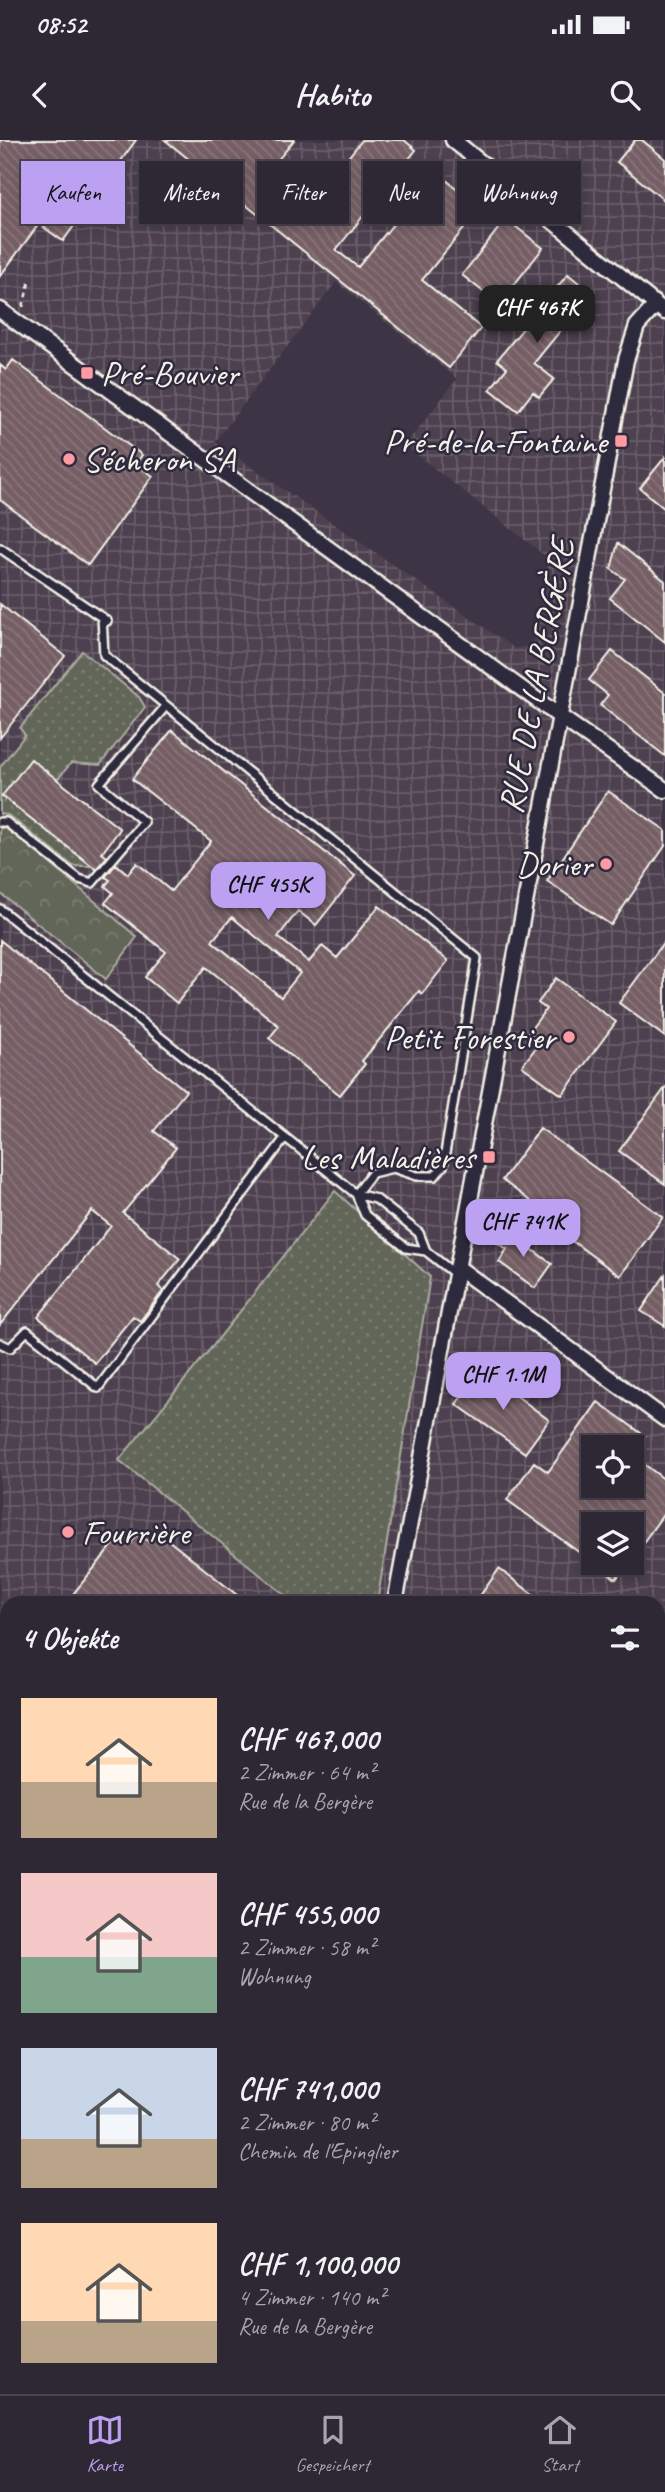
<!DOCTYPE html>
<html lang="de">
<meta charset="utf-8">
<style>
:root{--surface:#2e2734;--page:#3a3340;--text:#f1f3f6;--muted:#a7a5ac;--line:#49444f;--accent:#bca0f2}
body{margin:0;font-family:Caveat,sans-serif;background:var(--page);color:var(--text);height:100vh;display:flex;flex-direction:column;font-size:26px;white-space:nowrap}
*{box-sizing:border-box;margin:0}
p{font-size:23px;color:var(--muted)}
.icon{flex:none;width:38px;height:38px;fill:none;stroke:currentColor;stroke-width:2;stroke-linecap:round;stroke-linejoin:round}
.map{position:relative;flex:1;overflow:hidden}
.side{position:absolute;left:0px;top:1456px;width:665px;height:798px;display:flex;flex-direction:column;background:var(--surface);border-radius:21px 21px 0 0;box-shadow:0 4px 10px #0003,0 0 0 2px var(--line)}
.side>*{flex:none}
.hud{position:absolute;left:21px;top:21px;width:623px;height:63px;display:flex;gap:14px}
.fabs{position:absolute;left:581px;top:1295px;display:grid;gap:14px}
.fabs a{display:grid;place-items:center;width:63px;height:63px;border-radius:0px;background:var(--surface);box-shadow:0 4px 10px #0003,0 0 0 2px var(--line);font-size:35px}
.price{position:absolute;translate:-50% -60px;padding:0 16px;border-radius:14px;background:var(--accent);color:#111;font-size:23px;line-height:46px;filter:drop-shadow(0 2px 4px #0008)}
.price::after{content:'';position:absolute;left:50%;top:42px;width:21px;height:16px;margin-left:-10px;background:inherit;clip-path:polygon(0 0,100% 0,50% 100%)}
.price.on{background:#222;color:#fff}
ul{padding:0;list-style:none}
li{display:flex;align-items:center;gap:21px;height:175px;padding:0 21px}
li span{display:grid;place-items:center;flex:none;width:196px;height:140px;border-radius:0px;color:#555}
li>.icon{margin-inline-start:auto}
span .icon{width:84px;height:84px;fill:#fffc;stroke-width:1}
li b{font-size:30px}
h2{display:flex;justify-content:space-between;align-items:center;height:84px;padding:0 21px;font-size:30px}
.chip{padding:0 24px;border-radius:0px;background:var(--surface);box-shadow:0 4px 10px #0003,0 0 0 2px var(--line);font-size:24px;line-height:63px}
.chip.on{background:var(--accent);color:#111}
.status{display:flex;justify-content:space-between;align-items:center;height:49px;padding:0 35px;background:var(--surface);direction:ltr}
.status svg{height:19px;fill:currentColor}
header{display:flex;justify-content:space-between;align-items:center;height:91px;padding:0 21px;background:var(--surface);font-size:32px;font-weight:700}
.tabs{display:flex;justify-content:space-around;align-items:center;height:98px;border-top:2px solid var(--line);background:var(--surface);font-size:19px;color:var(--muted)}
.tabs a{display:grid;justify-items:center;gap:4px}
.tabs .on{color:var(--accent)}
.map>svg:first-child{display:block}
</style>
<div class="status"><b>08:52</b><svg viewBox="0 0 49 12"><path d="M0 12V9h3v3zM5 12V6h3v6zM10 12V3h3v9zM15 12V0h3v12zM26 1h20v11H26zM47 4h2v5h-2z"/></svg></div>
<header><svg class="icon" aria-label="back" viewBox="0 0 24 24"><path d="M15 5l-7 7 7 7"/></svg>Habito<svg class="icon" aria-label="search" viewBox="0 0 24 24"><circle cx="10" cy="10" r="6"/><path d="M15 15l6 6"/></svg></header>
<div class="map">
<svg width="665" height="2254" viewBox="0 0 665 2254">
<defs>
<pattern id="industrial-grid" width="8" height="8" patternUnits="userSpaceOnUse" patternTransform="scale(1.75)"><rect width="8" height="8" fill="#4e414f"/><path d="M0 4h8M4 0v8" fill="none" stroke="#685d68"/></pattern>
<pattern id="grass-dots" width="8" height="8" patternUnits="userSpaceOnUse" patternTransform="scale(1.75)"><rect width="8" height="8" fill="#626658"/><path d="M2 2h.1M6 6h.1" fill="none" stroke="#797c70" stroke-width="1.8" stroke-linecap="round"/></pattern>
<pattern id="forest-crowns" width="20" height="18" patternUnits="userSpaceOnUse" patternTransform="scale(1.75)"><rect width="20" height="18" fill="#626658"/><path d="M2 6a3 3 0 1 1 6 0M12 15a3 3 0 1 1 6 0" fill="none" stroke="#797c70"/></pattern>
<pattern id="building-back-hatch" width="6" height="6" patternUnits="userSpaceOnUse" patternTransform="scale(1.75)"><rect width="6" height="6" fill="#755e65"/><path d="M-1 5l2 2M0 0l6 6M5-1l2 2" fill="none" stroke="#89767b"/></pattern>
</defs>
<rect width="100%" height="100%" fill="#3d3445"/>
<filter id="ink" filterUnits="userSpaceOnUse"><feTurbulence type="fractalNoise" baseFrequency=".0143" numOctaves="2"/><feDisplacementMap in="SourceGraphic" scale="14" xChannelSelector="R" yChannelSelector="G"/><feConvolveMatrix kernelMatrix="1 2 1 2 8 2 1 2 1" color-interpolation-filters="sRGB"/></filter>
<g filter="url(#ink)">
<!-- built -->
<path fill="#4e414f" d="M 0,1700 L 7,1721 L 7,1863 L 0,1844 Z
M 142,2247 L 201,2247 L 203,2254 L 144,2254 Z"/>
<!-- industrial -->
<path fill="url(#industrial-grid)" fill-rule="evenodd" d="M 0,0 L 665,0 L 665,2254 L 203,2254 L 201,2247 L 658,2247 L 658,1463 L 7,1463 L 7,1721 L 0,1700 ZM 336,142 L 457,239 L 405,305 L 549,419 L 535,499 L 527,507 L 514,508 L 215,302 ZM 593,1307 L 632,1307 L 632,1346 L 593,1346 ZM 593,1384 L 632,1384 L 632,1423 L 593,1423 Z
M 0,1844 L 7,1863 L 7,2247 L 142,2247 L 144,2254 L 0,2254 Z"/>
<!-- grass -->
<path fill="url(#grass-dots)" stroke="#abaca0" stroke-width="2" d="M 82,511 L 139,557 L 145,567 L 100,625 L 71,623 L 57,640 L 2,656 L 92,726 L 73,726 L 8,675 L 0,674 L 0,627 L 25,595 L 20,588 Z
M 335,1051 L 430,1137 L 377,1463 L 295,1463 L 119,1320 L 216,1202 Z
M 658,1469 L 665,1474 L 665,1558 L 658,1568 Z
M 658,1921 L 665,1926 L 665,2079 L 658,2088 Z"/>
<!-- forest -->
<path fill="url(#forest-crowns)" stroke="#abaca0" stroke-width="2" d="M 0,688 L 8,688 L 137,797 L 106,839 L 0,753 Z"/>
<!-- building -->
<path fill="url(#building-back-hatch)" stroke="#f4f1e8" stroke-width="2" fill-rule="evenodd" d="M 0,0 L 136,0 L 63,101 L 39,84 L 0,136 Z
M 165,0 L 294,0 L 274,25 L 288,36 L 283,43 L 310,65 L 362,0 L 404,0 L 416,10 L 336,110 L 358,127 L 436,32 L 481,68 L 422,140 L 481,188 L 449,228 Z
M 635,0 L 642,0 L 665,19 L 665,61 L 617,22 Z
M 506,79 L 543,108 L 499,164 L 462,135 Z
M 568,134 L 591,153 L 534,223 L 554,239 L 539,257 L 533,252 L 518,271 L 490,249 L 507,228 L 497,220 Z
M 13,220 L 142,315 L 136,324 L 153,336 L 88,425 L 0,360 L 0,225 L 6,230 Z
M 665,317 L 665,369 L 640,348 Z
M 618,403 L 665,441 L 665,502 L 610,458 L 625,439 L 611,429 Z
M 0,464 L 65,516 L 0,598 Z
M 612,511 L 665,553 L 665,616 L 600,565 L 608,555 L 589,540 Z
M 172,590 L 355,736 L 316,785 L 298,771 L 278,797 L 309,822 L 322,806 L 337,818 L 379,766 L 448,821 L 422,854 L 419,851 L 362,921 L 365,924 L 340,955 L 269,898 L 279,886 L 206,827 L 177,863 L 145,837 L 166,812 L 105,763 L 113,753 L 105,746 L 110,740 L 105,737 L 116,724 L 128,734 L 137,723 L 171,751 L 211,701 L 132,639 ZM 232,777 L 300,833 L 281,857 L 212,801 Z
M 31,619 L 120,689 L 102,713 L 107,717 L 96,729 L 2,656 Z
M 608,651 L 665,690 L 665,706 L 611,785 L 547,741 Z
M 0,800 L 186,951 L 154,991 L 176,1008 L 123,1073 L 180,1119 L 158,1146 L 163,1151 L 140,1181 L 133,1176 L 95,1223 L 38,1177 L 111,1086 L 92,1071 L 0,1185 Z
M 665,801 L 665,897 L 619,863 Z
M 556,838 L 616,882 L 562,955 L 522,926 L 540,902 L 528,893 L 546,869 L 538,863 Z
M 665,948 L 665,1044 L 619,1011 Z
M 540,988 L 663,1077 L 620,1136 L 572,1101 L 576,1095 L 502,1040 Z
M 504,1089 L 552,1124 L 535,1148 L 499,1122 L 507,1109 L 495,1101 Z
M 665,1135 L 665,1186 L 641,1171 Z
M 482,1230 L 549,1280 L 525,1313 L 456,1264 Z
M 598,1262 L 645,1296 L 637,1307 L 593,1307 L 593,1346 L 632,1346 L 632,1315 L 665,1340 L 665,1372 L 632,1418 L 632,1384 L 593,1384 L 593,1423 L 628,1423 L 616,1439 L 507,1360 L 534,1322 L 548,1332 Z
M 158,1392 L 247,1463 L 84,1463 L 73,1454 L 121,1395 L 131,1403 L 138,1393 L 150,1403 Z
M 499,1429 L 545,1463 L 475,1463 Z"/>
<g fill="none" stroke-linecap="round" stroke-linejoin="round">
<!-- lane casing -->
<g stroke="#f4f1e8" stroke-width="12">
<path id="lane" d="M 0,408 L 107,481
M 102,477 L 104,515 L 477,818 L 443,1026 L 435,1036 L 417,1036 L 393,1028 L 372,1033 L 356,1054
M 0,682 L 6,682 L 79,739 L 92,743 L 144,682 L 99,644 L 166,566
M 0,769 L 356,1054 L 376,1059 L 419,1093 L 426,1111 L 455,1134
M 356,1054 L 365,1075 L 406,1108 L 426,1111
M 0,1203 L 10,1208 L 27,1191 L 98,1248 L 285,998
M 403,2247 L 414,2254"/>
</g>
<!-- street casing -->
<g stroke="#f4f1e8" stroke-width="19">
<path id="street" d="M 453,0 L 665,172
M 0,170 L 559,576 L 665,650
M 457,1127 L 665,1279
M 395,1463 L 626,220 L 637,186 L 656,165
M 658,1717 L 665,1722
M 283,2247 L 285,2254"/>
</g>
<!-- path -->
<path stroke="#f4f1e8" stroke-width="2.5" stroke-dasharray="5 5" stroke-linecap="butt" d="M 23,167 L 30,139
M 0,1872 L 7,1892
M 147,2247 L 149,2254
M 468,2247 L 471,2254 L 487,2247
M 252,2254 L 262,2248 L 265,2254"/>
<!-- lane -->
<use href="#lane" stroke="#2f2a3d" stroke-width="7"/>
<!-- street -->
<use href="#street" stroke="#2f2a3d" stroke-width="14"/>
<!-- rail -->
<path stroke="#f4f1e8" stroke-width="4.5" stroke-dasharray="10 5" stroke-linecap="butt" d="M 0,1770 L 7,1790
M 0,1797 L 7,1817
M 0,1907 L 7,1927
M 0,1939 L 7,1959
M 0,2004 L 7,2024
M 0,2077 L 7,2086
M 0,2109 L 7,2119
M 81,2247 L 84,2254
M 108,2247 L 110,2254
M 119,2247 L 121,2254
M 157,2247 L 159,2254"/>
</g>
</g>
<!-- markers -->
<g fill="#ff9aa2" stroke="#2f2a3d" stroke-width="2.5">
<rect x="80" y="226" width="14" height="14" rx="3.5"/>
<rect x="614" y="294" width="14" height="14" rx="3.5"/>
<circle cx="69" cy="319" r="7"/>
<circle cx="606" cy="724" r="7"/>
<circle cx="569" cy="897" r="7"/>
<rect x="482" y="1010" width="14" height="14" rx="3.5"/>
<circle cx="68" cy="1392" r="7"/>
</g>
<g text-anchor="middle" stroke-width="5" stroke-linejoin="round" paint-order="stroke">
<!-- poi labels -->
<g font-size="35" fill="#f4f1e8" stroke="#2f2a3d" text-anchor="end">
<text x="101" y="245" text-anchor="start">Pré-Bouvier</text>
<text x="607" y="313">Pré-de-la-Fontaine</text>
<text x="83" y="331" text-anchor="start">Sécheron SA</text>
<text x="592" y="736">Dorier</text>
<text x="555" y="909">Petit Forestier</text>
<text x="475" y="1029">Les Maladières</text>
<text x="82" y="1404" text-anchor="start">Fourrière</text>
</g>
<!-- street labels -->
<g font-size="35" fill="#f4f1e8" stroke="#2f2a3d">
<text transform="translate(536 536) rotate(-79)" y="12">RUE DE LA BERGÈRE</text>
</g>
</g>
</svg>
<div class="fabs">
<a><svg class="icon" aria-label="locate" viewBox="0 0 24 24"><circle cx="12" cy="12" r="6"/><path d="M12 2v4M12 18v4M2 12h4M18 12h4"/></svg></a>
<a><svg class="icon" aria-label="layers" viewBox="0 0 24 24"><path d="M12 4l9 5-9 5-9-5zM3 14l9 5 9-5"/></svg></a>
</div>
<b class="price on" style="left:537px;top:205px">CHF 467K</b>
<b class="price" style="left:268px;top:782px">CHF 455K</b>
<b class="price" style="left:523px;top:1119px">CHF 741K</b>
<b class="price" style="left:503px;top:1272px">CHF 1.1M</b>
<div class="hud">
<a class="chip on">Kaufen</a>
<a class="chip">Mieten</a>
<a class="chip">Filter</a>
<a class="chip">Neu</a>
<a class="chip">Wohnung</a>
</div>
<section class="side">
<h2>4 Objekte<svg class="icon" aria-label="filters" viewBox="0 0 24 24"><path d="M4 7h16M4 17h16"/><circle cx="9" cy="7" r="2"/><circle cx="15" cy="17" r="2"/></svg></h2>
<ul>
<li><span style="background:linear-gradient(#ffd9b3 60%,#b9a48a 0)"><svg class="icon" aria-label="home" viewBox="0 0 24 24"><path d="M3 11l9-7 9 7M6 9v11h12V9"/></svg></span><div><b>CHF 467,000</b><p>2 Zimmer · 64 m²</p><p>Rue de la Bergère</p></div></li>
<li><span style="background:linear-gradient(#f6c9c9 60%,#7fa58c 0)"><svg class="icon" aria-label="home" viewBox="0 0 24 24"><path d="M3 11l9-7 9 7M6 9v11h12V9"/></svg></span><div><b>CHF 455,000</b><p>2 Zimmer · 58 m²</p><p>Wohnung</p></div></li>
<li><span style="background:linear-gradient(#c9d6e8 65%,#b9a48a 0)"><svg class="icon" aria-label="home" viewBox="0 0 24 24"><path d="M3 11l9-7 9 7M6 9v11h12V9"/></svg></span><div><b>CHF 741,000</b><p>2 Zimmer · 80 m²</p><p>Chemin de l'Epinglier</p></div></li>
<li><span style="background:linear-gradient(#ffd9b3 70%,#b9a48a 0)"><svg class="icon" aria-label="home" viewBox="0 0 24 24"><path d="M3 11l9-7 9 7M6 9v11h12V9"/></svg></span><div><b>CHF 1,100,000</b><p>4 Zimmer · 140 m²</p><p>Rue de la Bergère</p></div></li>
</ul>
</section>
</div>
<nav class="tabs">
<a class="on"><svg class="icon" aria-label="map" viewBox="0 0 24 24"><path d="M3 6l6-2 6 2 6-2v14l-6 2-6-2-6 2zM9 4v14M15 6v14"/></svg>Karte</a>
<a><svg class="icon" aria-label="saved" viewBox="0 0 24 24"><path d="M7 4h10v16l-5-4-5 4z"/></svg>Gespeichert</a>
<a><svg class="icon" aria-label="home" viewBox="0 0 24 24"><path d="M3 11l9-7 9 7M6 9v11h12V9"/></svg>Start</a>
</nav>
